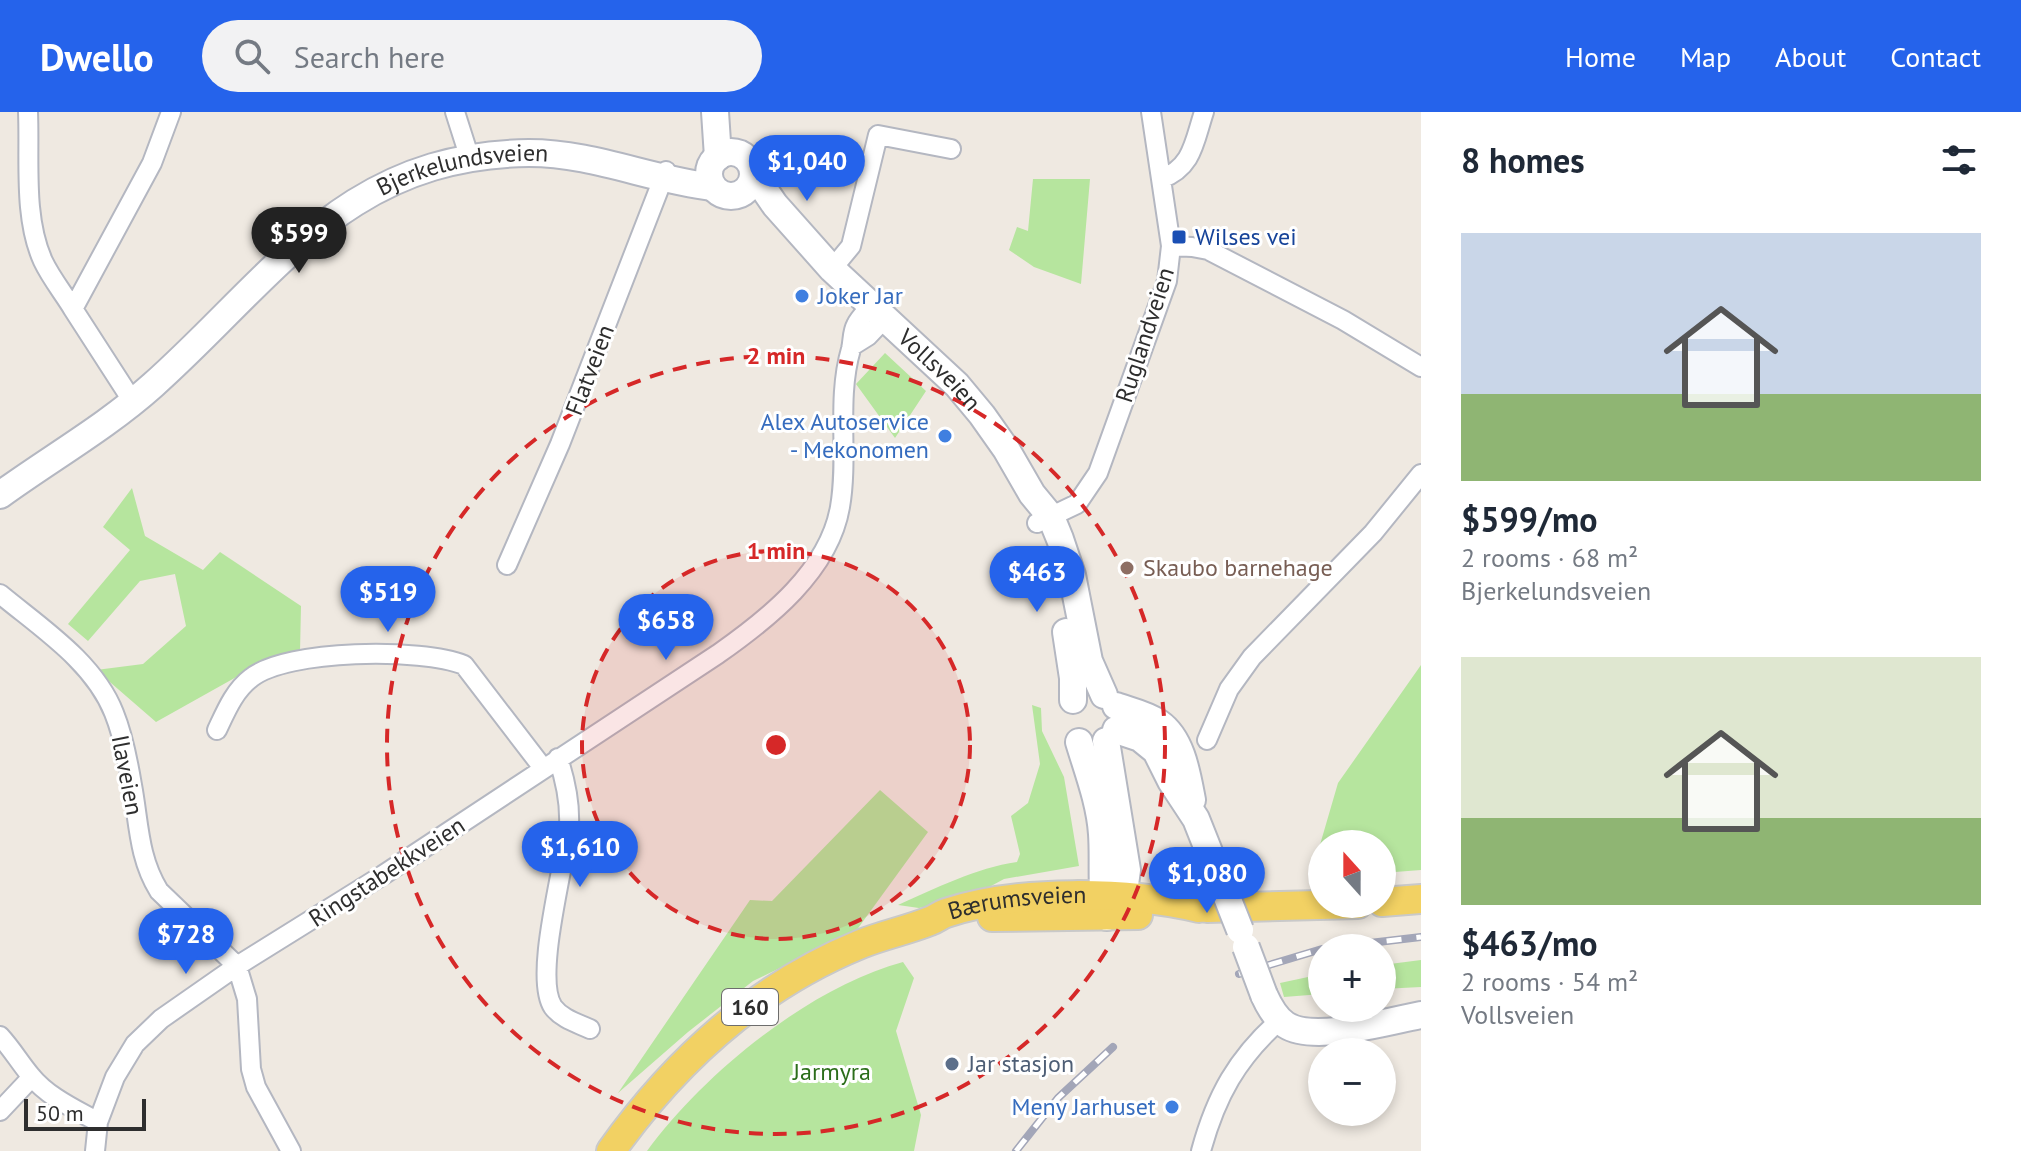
<!DOCTYPE html>
<meta charset="utf-8">
<style>
:root{--surface:#fff;--page:#f2f2f3;--text:#1f2937;--muted:#747a83;--accent:#2563eb}
body{margin:0;font-family:"PT Sans",sans-serif;background:var(--page);color:var(--text);height:100vh;display:flex;flex-direction:column;font-size:30px;white-space:nowrap}
*{box-sizing:border-box;margin:0}
p{font-size:26px;color:var(--muted)}
.icon{flex:none;width:44px;height:44px;fill:none;stroke:currentColor;stroke-width:2;stroke-linecap:round;stroke-linejoin:round}
.map{position:relative;flex:1;overflow:hidden}
.details{display:flex;flex-direction:column;background:var(--surface);width:600px}
.details>*{flex:none}
.needle{width:52px;rotate:339deg}
.controls{position:absolute;left:1308px;top:718px;display:grid;gap:16px}
.controls a{display:grid;place-items:center;width:88px;height:88px;border-radius:50%;background:var(--surface);box-shadow:0 4px 12px #0003;font-size:40px}
.scale{position:absolute;left:24px;bottom:20px;width:122px;box-sizing:border-box;padding-left:8px;border:4px solid #2e2e2e;border-top:0;font-size:22px;line-height:28px;white-space:nowrap;color:#2e2e2e;-webkit-text-stroke:6px #fff;paint-order:stroke}
.price{position:absolute;translate:-50% -68px;padding:0 18px;border-radius:28px;background:var(--accent);color:#fff;font-size:26px;line-height:52px;filter:drop-shadow(0 2px 4px #0008)}
.price::after{content:'';position:absolute;left:50%;top:48px;width:24px;height:18px;margin-left:-12px;background:inherit;clip-path:polygon(0 0,100% 0,50% 100%)}
.price.selected{background:#222;color:#fff}
ul{padding:0;list-style:none}
li{display:grid;align-content:center;gap:16px;height:424px;padding:0 40px}
li span{display:grid;place-items:center;height:248px;border-radius:0px;color:#555}
li>.icon{margin-inline-start:auto}
span .icon{width:144px;height:144px;fill:#fffc;stroke-width:1}
li b{font-size:34px}
h2{display:flex;justify-content:space-between;align-items:center;height:96px;padding:0 40px;font-size:34px}
header{display:flex;align-items:center;gap:48px;box-sizing:border-box;height:112px;padding:0 40px;background:var(--accent);color:#fff}
header strong{font-size:38px}
nav{display:flex;gap:44px;margin-inline-start:auto;font-size:28px}
.search{width:560px;height:72px;background:var(--page);display:flex;align-items:center;gap:20px;box-sizing:border-box;padding:0 28px;border-radius:44px;color:var(--muted);font-size:30px}
main{display:flex;flex:1;min-height:0}
.map>svg:first-child{display:block}
</style>
<header>
<strong>Dwello</strong>
<div class="search"><svg class="icon" aria-label="search" viewBox="0 0 24 24"><circle cx="10" cy="10" r="6"/><path d="M15 15l6 6"/></svg>Search here</div>
<nav><a>Home</a><a>Map</a><a>About</a><a>Contact</a></nav>
</header>
<main>
<div class="map">
<svg width="1421" height="1039" viewBox="0 0 1421 1039">
<rect width="100%" height="100%" fill="#efe9e1"/>
<!-- green -->
<path fill="#b6e59e" d="M 1033,67 L 1090,67 L 1081,172 L 1034,155 L 1009,138 L 1017,115 L 1028,119 Z
M 885,241 L 926,279 L 895,326 L 856,272 Z
M 132,376 L 145,424 L 203,458 L 220,440 L 301,494 L 300,540 L 256,554 L 156,610 L 96,558 L 143,552 L 186,514 L 175,462 L 140,469 L 88,529 L 68,512 L 130,438 L 103,415 Z
M 1421,553 L 1421,758 L 1382,761 L 1382,732 L 1322,732 L 1322,766 L 1310,767 L 1338,671 Z
M 1032,593 L 1041,596 L 1042,619 L 1064,665 L 1079,754 L 1004,767 L 969,786 L 919,796 L 898,793 C 936,776 976,756 1017,750 L 1020,742 L 1011,704 L 1028,691 L 1040,652 Z
M 880,678 L 928,720 L 856,819 L 753,869 L 688,920 L 618,981 L 750,788 L 772,789 Z
M 1421,848 L 1421,875 L 1382,877 L 1382,853 Z
M 903,850 L 914,866 L 896,919 L 921,1003 L 914,1039 L 647,1039 C 704,961 810,875 903,850 Z
M 1322,862 L 1322,882 L 1284,885 L 1280,871 Z"/>
<g fill="none" stroke-linecap="round" stroke-linejoin="round">
<!-- minor casing -->
<g stroke="#b4b7c1" stroke-width="22">
<path id="minor" d="M 28,0 C 30,47 23,105 43,149 C 51,166 64,182 73,197
M 455,0 L 470,47
M 1161,67 C 1193,55 1194,30 1204,0
M 1171,134 L 1192,135 L 1208,138 L 1343,208 L 1421,255
M 832,157 L 851,134 L 878,23 L 951,37
M 852,234 L 868,224 L 885,206
M 133,290 L 73,197 L 152,51 L 171,0
M 1037,411 L 1077,392 L 1098,361 L 1167,169 L 1171,134 L 1151,0
M 507,453 L 560,332 L 666,59
M 0,482 C 41,516 94,550 114,601 C 123,623 128,649 132,673 C 139,710 138,745 159,779 L 237,854 L 247,887 L 251,957 L 256,975 L 291,1039
M 217,618 C 226,599 234,579 251,566 C 287,537 422,536 464,553 L 543,656
M 1207,628 L 1229,577 L 1252,545 L 1373,421 L 1421,362
M 558,646 C 565,667 570,691 569,713 C 565,753 533,865 553,895 C 562,907 577,911 590,917
M 0,924 C 12,937 20,951 31,964 C 48,985 75,997 98,1010
M 0,999 L 32,965
M 95,1039 L 98,1010 L 115,965 L 135,932 L 161,907 L 237,854 L 383,763 L 718,542 C 768,507 829,459 840,395 C 849,343 836,288 851,237 C 853,229 852,220 856,213 C 859,206 866,200 871,194
M 1201,1039 C 1216,984 1237,946 1280,908"/>
</g>
<!-- secondary casing -->
<g stroke="#b4b7c1" stroke-width="30">
<g id="secondary">
<path d="M 715,0 L 718,45"/>
<circle cx="731" cy="62" r="22"/>
<path id="s1" d="M 753,61 L 775,93 L 832,157 L 957,273 L 982,303 L 1006,337 L 1032,382 L 1051,405 L 1060,427 L 1072,463 L 1089,549 L 1104,583"/>
<path id="s2" d="M 0,383 C 51,346 106,315 153,273 C 274,165 345,43 529,41 C 593,41 651,68 713,75"/>
<path d="M 1066,520 L 1073,566 L 1073,588"/>
<path d="M 1116,594 C 1130,599 1146,602 1159,611 C 1182,627 1187,662 1192,688"/>
<path d="M 1116,618 L 1140,626 L 1156,639 L 1171,669 L 1196,707 L 1221,770"/>
<path d="M 1106,629 L 1127,758 L 1123,787 L 1112,799"/>
<path d="M 1079,630 C 1088,660 1100,691 1102,722 C 1104,750 1100,777 1107,805"/>
<path d="M 1264,883 C 1269,894 1276,907 1286,913 C 1314,931 1389,909 1421,903"/>
</g>
</g>
<!-- primary casing -->
<g stroke="#c9c9c9" stroke-width="32">
<g id="primary">
<path d="M 1382,790 L 1421,787"/>
<path d="M 1207,796 L 1358,792"/>
<path d="M 992,805 L 1138,803"/>
<path id="s3" d="M 611,1039 C 675,949 758,874 861,832 C 883,823 908,818 930,809 C 936,807 940,803 946,801 C 1019,777 1126,779 1199,796"/>
</g>
</g>
<!-- minor -->
<use href="#minor" stroke="#fff" stroke-width="18"/>
<!-- secondary -->
<use href="#secondary" stroke="#fff" stroke-width="26"/>
<!-- primary -->
<use href="#primary" stroke="#f2d163" stroke-width="28"/>
<!-- rail casing -->
<g stroke="#a3a6b8" stroke-width="8">
<path id="rail" d="M 1327,836 L 1421,825
M 1239,862 L 1322,837
M 1016,1039 L 1058,986 L 1113,935"/>
</g>
<!-- rail -->
<use href="#rail" stroke="#fff" stroke-width="5" stroke-dasharray="15" stroke-linecap="butt"/>
<!-- secondary-bridge casing -->
<g stroke="#b4b7c1" stroke-width="30" stroke-linecap="butt">
<path id="secondary-bridge" d="M 1221,770 L 1240,818
M 1246,835 L 1264,883"/>
</g>
<!-- secondary-bridge -->
<use href="#secondary-bridge" stroke="#fff" stroke-width="26"/>
</g>
<!-- distance rings -->
<circle cx="776" cy="633" r="194" fill="#d62828" fill-opacity=".12"/>
<g fill="none" stroke="#d62828" stroke-width="4" stroke-dasharray="14 10">
<circle cx="776" cy="633" r="194"/>
<circle cx="776" cy="633" r="389"/>
</g>
<!-- markers -->
<rect fill="#1a4fb4" stroke="#fff" stroke-width="3" x="1171" y="117" width="16" height="16" rx="4"/>
<g fill="#3f7fe0" stroke="#fff" stroke-width="3">
<circle cx="802" cy="184" r="8"/>
<circle cx="945" cy="324" r="8"/>
<circle cx="1172" cy="995" r="8"/>
</g>
<circle fill="#8d6e63" stroke="#fff" stroke-width="3" cx="1127" cy="456" r="8"/>
<circle fill="#5c6f8a" stroke="#fff" stroke-width="3" cx="952" cy="952" r="8"/>
<g text-anchor="middle" stroke-width="6" stroke-linejoin="round" paint-order="stroke">
<!-- shield labels -->
<rect fill="#fff" stroke="#6d6d6d" stroke-width="2" x="722" y="877" width="56" height="36" rx="6"/>
<g font-size="22" font-weight="bold" fill="#2e2e2e">
<text x="750" y="903">160</text>
</g>
<!-- street labels -->
<g font-size="24" fill="#2e2e2e" stroke="#fff">
<text dy="8" stroke="none"><textPath href="#s2" startOffset="576">Bjerkelundsveien</textPath></text>
<text transform="translate(1145 223) rotate(-72)" y="8">Ruglandveien</text>
<text transform="translate(590 258) rotate(-69)" y="8">Flatveien</text>
<text dy="8" stroke="none"><textPath href="#s1" startOffset="272">Vollsveien</textPath></text>
<text transform="translate(127 663) rotate(79)" y="8">Ilaveien</text>
<text transform="translate(387 760) rotate(-33)" y="8">Ringstabekkveien</text>
<text dy="8" stroke="none"><textPath href="#s3" startOffset="492">Bærumsveien</textPath></text>
</g>
<!-- transit labels -->
<g font-size="24" fill="#164399" stroke="#fff" text-anchor="start">
<text x="1195" y="133">Wilses vei</text>
</g>
<!-- shop labels -->
<g font-size="24" fill="#366cbe" stroke="#fff" text-anchor="end">
<text x="818" y="192" text-anchor="start">Joker Jar</text>
<text x="929" y="318">Alex Autoservice<tspan x="929" dy="28">- Mekonomen</tspan></text>
<text x="1156" y="1003">Meny Jarhuset</text>
</g>
<!-- education labels -->
<g font-size="24" fill="#785e54" stroke="#fff" text-anchor="start">
<text x="1143" y="464">Skaubo barnehage</text>
</g>
<!-- service labels -->
<g font-size="24" fill="#4e5e75" stroke="#fff" text-anchor="start">
<text x="968" y="960">Jar stasjon</text>
</g>
<!-- park labels -->
<g font-size="24" fill="#2c6e1b" stroke="#fff">
<text x="832" y="968">Jarmyra</text>
</g>
</g>
<circle cx="776" cy="633" r="12" fill="#d62828" stroke="#fff" stroke-width="4"/>
<g font-size="24" text-anchor="middle" font-weight="bold" fill="#d62828" stroke="#fff" stroke-width="6" stroke-linejoin="round" paint-order="stroke">
<text x="776" y="252">2 min</text>
<text x="776" y="447">1 min</text>
</g>
</svg>
<div class="controls">
<a><svg class="needle" viewBox="-14 -14 28 28"><path d="M0-13l5 13h-10z" fill="#e53935"/><path d="M0 13l5-13h-10z" fill="#747a83"/></svg></a>
<a>+</a>
<a>−</a>
</div>
<div class="scale">50 m</div>
<b class="price" style="left:807px;top:91px">$1,040</b>
<b class="price selected" style="left:299px;top:163px">$599</b>
<b class="price" style="left:1037px;top:502px">$463</b>
<b class="price" style="left:388px;top:522px">$519</b>
<b class="price" style="left:666px;top:550px">$658</b>
<b class="price" style="left:580px;top:777px">$1,610</b>
<b class="price" style="left:1207px;top:803px">$1,080</b>
<b class="price" style="left:186px;top:864px">$728</b>
</div>
<section class="details">
<h2>8 homes<svg class="icon" aria-label="filters" viewBox="0 0 24 24"><path d="M4 7h16M4 17h16"/><circle cx="9" cy="7" r="2"/><circle cx="15" cy="17" r="2"/></svg></h2>
<ul>
<li><span style="background:linear-gradient(#c9d6e8 65%,#8fb573 0)"><svg class="icon" aria-label="home" viewBox="0 0 24 24"><path d="M3 11l9-7 9 7M6 9v11h12V9"/></svg></span><div><b>$599/mo</b><p>2 rooms · 68 m²</p><p>Bjerkelundsveien</p></div></li>
<li><span style="background:linear-gradient(#dfe7d0 65%,#8fb573 0)"><svg class="icon" aria-label="home" viewBox="0 0 24 24"><path d="M3 11l9-7 9 7M6 9v11h12V9"/></svg></span><div><b>$463/mo</b><p>2 rooms · 54 m²</p><p>Vollsveien</p></div></li>
</ul>
</section>
</main>
